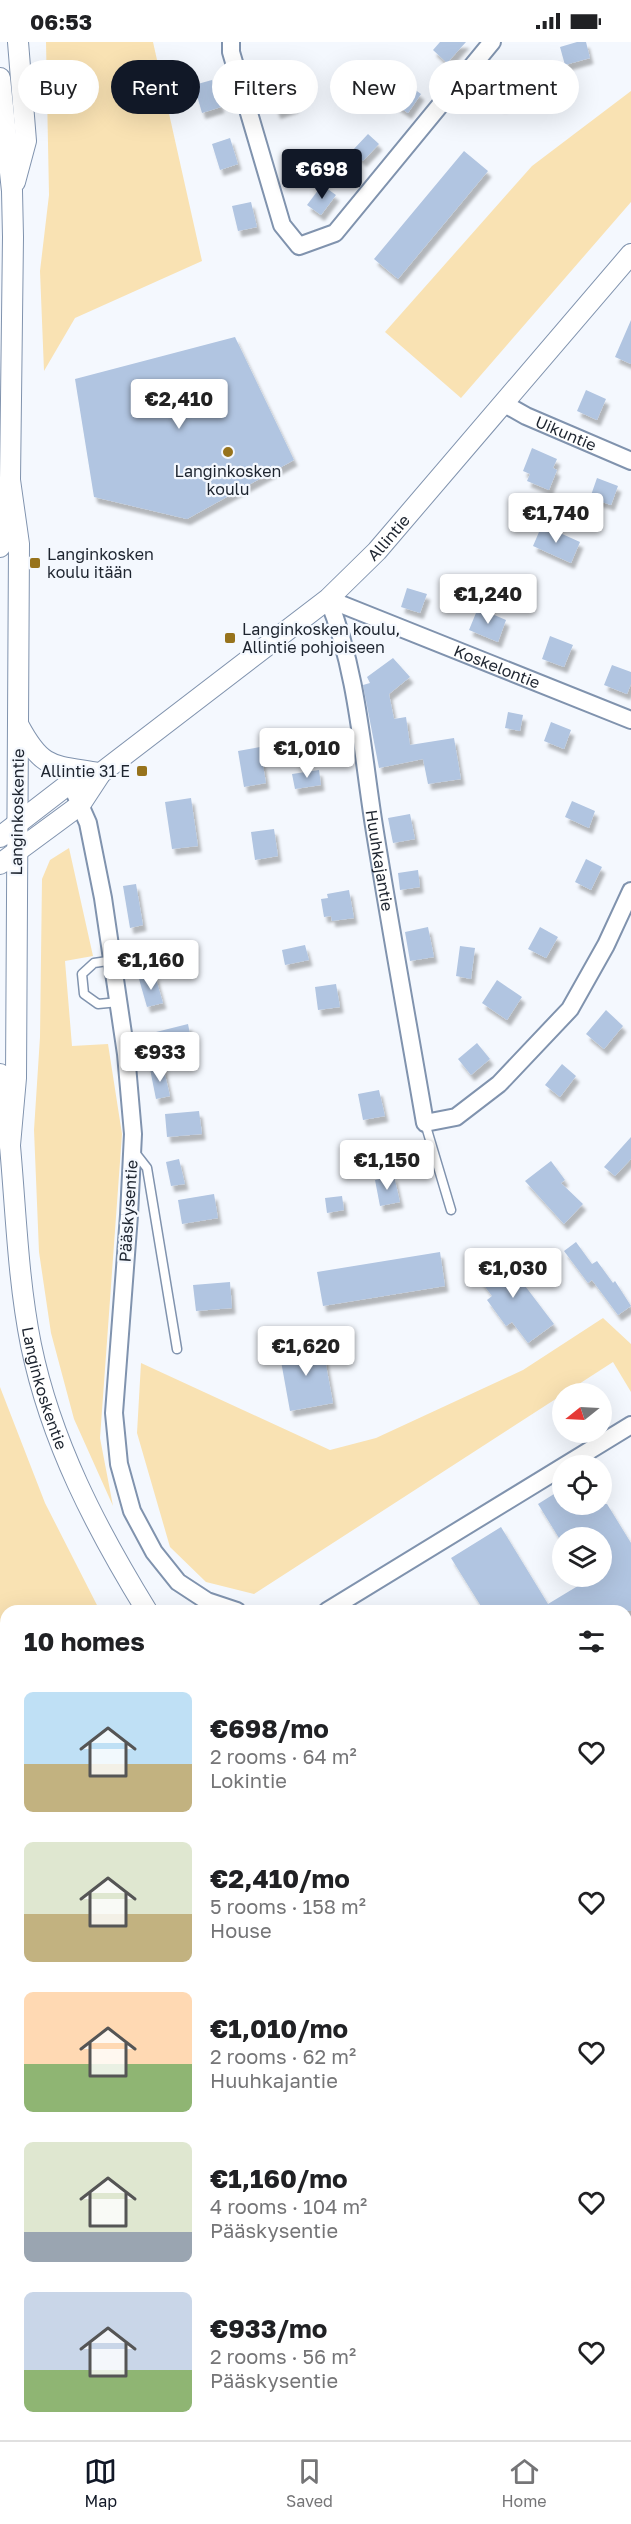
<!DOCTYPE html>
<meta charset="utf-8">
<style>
:root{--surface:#fff;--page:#f2f2f2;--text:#202124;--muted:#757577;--line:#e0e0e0;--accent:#111827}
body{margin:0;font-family:"Golos Text",sans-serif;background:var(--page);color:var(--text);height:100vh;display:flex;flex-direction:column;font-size:22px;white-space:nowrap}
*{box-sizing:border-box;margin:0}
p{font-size:20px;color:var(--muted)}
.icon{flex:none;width:33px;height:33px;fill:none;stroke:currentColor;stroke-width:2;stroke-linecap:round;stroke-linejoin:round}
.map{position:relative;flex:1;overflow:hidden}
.drawer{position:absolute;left:0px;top:1563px;width:632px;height:836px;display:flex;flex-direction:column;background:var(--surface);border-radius:18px 18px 0 0;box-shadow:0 6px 24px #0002}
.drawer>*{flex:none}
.banner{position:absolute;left:18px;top:18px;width:596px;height:54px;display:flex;gap:12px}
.needle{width:39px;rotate:252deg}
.controls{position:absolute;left:552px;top:1341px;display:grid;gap:12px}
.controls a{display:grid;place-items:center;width:60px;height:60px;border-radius:50%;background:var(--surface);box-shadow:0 6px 24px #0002;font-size:30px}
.price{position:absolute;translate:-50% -51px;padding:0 14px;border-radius:6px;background:#fff;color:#222;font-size:20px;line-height:39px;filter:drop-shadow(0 2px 3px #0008)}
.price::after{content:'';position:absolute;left:50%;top:36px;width:18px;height:14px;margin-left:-9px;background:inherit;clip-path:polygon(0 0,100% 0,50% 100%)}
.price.on{background:var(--accent);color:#fff}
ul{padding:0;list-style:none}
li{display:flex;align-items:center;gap:18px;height:150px;padding:0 24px}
li span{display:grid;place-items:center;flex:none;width:168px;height:120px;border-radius:9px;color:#555}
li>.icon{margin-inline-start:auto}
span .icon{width:72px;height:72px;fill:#fffc;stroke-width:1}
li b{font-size:26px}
h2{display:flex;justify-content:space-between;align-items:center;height:72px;padding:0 24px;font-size:26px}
.chip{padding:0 21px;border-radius:27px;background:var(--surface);box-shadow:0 6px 24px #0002;font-size:21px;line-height:54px}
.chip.on{background:var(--accent);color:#fff}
.status{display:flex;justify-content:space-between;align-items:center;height:42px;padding:0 30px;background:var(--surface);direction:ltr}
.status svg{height:16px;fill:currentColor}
.menu{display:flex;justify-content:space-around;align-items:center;height:84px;border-top:2px solid var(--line);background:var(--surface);font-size:16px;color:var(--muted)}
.menu a{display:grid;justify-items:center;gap:3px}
.menu .on{color:var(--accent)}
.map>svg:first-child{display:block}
</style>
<div class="status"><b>06:53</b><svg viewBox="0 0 49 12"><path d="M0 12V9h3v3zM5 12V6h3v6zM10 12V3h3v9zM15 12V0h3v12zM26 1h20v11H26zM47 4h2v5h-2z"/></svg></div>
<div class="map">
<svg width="631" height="2398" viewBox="0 0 631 2398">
<defs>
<filter id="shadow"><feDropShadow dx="3.5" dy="6" stdDeviation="1.5" flood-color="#0004"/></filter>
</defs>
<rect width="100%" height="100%" fill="#f4f8fe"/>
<!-- green -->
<path fill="#f9e2b3" d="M 46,0 L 153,0 L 202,219 L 75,276 L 44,329 L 40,229 L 49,153 Z
M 631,49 L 631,160 L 461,356 L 385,290 L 532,124 Z
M 69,806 L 93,914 L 65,919 L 72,1004 L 108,1002 L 122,1092 L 100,1396 L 113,1464 L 74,1377 L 51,1291 L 39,1210 L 34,1088 L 40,995 L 42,837 L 50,818 Z
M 603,1276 L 631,1302 L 631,1350 L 613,1320 L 254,1552 L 206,1540 L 170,1505 L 137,1391 L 141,1321 L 330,1408 L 376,1396 L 523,1328 Z
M 0,1345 L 45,1461 L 100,1569 L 6,1569 L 6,1651 L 0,1654 Z
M 0,1741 L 6,1742 L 6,2392 L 618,2392 L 621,2398 L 0,2398 Z
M 631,1760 L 631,2296 L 626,2287 L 626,1764 Z"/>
<!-- water -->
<path fill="#90baf7" d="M 626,2345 L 631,2346 L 631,2398 L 517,2398 L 524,2393 L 626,2392 Z"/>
<!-- pier -->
<path fill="#f4f8fe" d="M 626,2342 L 631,2343 L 631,2387 L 626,2378 Z"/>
<!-- building -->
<path fill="#b1c5e1" filter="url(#shadow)" d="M 440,0 L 466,0 L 447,21 L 433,8 Z
M 577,0 L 586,0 L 590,16 L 565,23 L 560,5 Z
M 505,35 L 518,45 L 502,65 L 489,54 Z
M 212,38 L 221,65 L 202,71 L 194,43 Z
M 407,42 L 421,52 L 408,71 L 393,61 Z
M 286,43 L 295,65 L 277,71 L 269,49 Z
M 368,92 L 379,102 L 363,119 L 352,109 Z
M 230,96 L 238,122 L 220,128 L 212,102 Z
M 464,109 L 488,129 L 398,237 L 374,217 Z
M 322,143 L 336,153 L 321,173 L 307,163 Z
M 251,160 L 257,185 L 238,189 L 232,164 Z
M 631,278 L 631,322 L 615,315 Z
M 235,295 L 294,418 L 187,477 L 94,455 L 75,337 Z
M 586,348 L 606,357 L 597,378 L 577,369 Z
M 532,406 L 557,417 L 553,426 L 557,428 L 549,448 L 527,439 L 530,432 L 523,429 Z
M 597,436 L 618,444 L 611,463 L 590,456 Z
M 542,483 L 580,500 L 571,521 L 533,504 Z
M 407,546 L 427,552 L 420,571 L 401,565 Z
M 478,566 L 506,578 L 498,600 L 469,588 Z
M 550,594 L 573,603 L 564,625 L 542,617 Z
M 393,616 L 410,635 L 389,652 L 394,677 L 406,675 L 410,703 L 454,696 L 461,737 L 428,742 L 423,717 L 379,726 L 363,643 L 370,641 L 367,635 Z
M 612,623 L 631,630 L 631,642 L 627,652 L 604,643 Z
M 508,670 L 523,673 L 520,689 L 505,686 Z
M 551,680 L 571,688 L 564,707 L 544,699 Z
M 260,705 L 266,741 L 244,745 L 238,709 Z
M 319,728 L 321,743 L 295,747 L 292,732 Z
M 191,756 L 198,804 L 172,807 L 165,760 Z
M 572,759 L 595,769 L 589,786 L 565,775 Z
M 410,772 L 415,797 L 393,801 L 388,776 Z
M 274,787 L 278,814 L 255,818 L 251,790 Z
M 586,817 L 602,825 L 591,848 L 575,840 Z
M 418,828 L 420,845 L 400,848 L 398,831 Z
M 136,842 L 143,883 L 130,886 L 123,844 Z
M 349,848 L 354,876 L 332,879 L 331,874 L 324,875 L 321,857 L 328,856 L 327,852 Z
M 428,885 L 434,915 L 410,919 L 405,890 Z
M 540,885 L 558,895 L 546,916 L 528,907 Z
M 174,898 L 178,919 L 141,927 L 137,905 Z
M 305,903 L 309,918 L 285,923 L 282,908 Z
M 460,904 L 475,906 L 471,937 L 456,934 Z
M 155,933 L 163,961 L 147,965 L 139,937 Z
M 497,938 L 522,955 L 507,978 L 482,961 Z
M 336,942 L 340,965 L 318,968 L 315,945 Z
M 606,968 L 623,984 L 604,1007 L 586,992 Z
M 188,982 L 192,1002 L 157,1010 L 152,991 Z
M 477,1001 L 490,1017 L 471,1033 L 458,1017 Z
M 562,1022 L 576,1034 L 560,1055 L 545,1043 Z
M 163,1024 L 170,1054 L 156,1057 L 150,1027 Z
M 379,1048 L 385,1074 L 363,1078 L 358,1052 Z
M 199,1069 L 202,1092 L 167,1095 L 165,1072 Z
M 631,1095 L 631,1117 L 615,1134 L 604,1125 Z
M 179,1117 L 185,1142 L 171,1144 L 166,1120 Z
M 551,1119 L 565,1138 L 561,1141 L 583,1162 L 564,1182 L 525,1139 Z
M 394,1134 L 400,1160 L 380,1164 L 375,1138 Z
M 214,1152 L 218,1176 L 182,1182 L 178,1158 Z
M 342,1154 L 344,1168 L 327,1171 L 325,1156 Z
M 576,1200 L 592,1222 L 597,1219 L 613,1241 L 615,1239 L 631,1264 L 618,1273 L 592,1238 L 588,1241 L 564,1209 Z
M 440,1210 L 445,1244 L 323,1264 L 317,1230 Z
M 500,1211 L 554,1282 L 528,1301 L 512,1280 L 506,1284 L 487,1258 L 492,1254 L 474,1230 Z
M 230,1240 L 232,1266 L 196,1269 L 193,1243 Z
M 322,1301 L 333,1361 L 290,1369 L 279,1308 Z
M 562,1447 L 562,1462 L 607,1462 L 631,1501 L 631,1569 L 484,1569 L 451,1516 L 501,1485 L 548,1562 L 586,1539 L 583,1534 L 602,1534 L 602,1496 L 559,1496 L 538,1462 Z"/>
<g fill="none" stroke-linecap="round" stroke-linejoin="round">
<!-- service casing -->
<g stroke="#8093ae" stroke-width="11">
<path id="service" d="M 114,918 L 94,921 L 82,932 L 84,952 L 98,962 L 119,960
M 425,1081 L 451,1168
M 133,1108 L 147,1126 L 177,1307
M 626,1717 L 631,1713
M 0,1743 L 6,1738
M 0,1905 L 6,1901"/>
</g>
<!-- minor casing -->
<g stroke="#8093ae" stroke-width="20">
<g id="minor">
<path d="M 231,0 L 231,10 L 282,183 L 299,204 L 335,191 L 492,0"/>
<path id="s1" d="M 503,361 L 526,374 L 631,419"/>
<path id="s2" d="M 328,557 C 357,628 362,708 374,784 C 390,884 408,982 425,1081 L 456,1075 L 499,1042 L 570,967 L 606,903 L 631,849"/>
<path id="s3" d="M 328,557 L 631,678"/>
<path d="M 65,729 L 88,781 L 103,856 L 126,1012 L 133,1092 L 129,1173 L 114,1371 L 119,1422 L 132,1469 L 154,1510 L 178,1540 L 207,1559 L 237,1569"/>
<path d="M 327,1569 L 631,1383"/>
</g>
</g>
<!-- tertiary casing -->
<g stroke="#8093ae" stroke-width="22">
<g id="tertiary">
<path d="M 0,36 L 12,149 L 13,195 L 10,438 L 0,505"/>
<path d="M 15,140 L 26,99 L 18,0"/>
<path d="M 10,438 L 19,502 L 16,1036 L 10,1103"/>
<path d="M 19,684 C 42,727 52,723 98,731"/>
<path d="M 0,795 L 70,741 L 101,731"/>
<path id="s4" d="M 0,822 L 80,763 L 101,731 L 328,557 L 377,509 L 631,212"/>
<path id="s5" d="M 0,1032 C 2,1056 8,1080 10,1104 C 16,1171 18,1238 31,1303 C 51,1400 96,1486 147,1569"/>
<path d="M 626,2337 L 631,2346"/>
</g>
</g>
<!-- service -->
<use href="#service" stroke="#fff" stroke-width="8"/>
<!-- minor -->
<use href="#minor" stroke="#fff" stroke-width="16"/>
<!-- tertiary -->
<use href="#tertiary" stroke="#fff" stroke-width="20"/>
</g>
<!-- markers -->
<g fill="#97731c" stroke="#f4f8fe" stroke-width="2">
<circle cx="228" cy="410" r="6"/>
<rect x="29" y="515" width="12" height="12" rx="3"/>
<rect x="224" y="590" width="12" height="12" rx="3"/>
<rect x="136" y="723" width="12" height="12" rx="3"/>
</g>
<g text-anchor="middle" stroke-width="4.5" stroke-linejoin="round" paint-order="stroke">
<!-- street labels -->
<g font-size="16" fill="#1d242f" stroke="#f4f8fe">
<text dy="6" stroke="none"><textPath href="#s1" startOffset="70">Uikuntie</textPath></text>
<text dy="6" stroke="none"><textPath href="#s4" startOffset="510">Allintie</textPath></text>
<text dy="6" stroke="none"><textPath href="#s3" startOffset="182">Koskelontie</textPath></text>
<text transform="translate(17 770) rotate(-89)" y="6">Langinkoskentie</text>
<text dy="6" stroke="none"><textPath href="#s2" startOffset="267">Huuhkajantie</textPath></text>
<text transform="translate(128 1169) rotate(-86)" y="6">Pääskysentie</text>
<text dy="6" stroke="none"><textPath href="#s5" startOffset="318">Langinkoskentie</textPath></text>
</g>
<!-- poi labels -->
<g font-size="16" fill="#1d242f" stroke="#f4f8fe" text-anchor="start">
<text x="228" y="435" text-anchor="middle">Langinkosken<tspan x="228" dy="18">koulu</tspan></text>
<text x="47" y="518">Langinkosken<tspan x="47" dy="18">koulu itään</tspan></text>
<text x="242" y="593">Langinkosken koulu,<tspan x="242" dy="18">Allintie pohjoiseen</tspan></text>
<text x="130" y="735" text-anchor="end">Allintie 31 E</text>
</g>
</g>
</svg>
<div class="controls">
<a><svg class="needle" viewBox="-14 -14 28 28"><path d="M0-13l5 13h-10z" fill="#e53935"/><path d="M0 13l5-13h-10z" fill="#757577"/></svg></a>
<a><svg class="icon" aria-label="locate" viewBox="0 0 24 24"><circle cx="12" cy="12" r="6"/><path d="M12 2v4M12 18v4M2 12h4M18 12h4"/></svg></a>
<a><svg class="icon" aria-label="layers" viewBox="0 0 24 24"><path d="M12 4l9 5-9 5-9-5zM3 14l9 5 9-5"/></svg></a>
</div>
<b class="price on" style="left:322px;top:158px">€698</b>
<b class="price" style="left:179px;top:388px">€2,410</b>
<b class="price" style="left:556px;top:502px">€1,740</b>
<b class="price" style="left:488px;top:583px">€1,240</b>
<b class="price" style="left:307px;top:737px">€1,010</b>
<b class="price" style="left:151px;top:949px">€1,160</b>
<b class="price" style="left:160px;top:1041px">€933</b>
<b class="price" style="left:387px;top:1149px">€1,150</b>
<b class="price" style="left:513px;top:1257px">€1,030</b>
<b class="price" style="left:306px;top:1335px">€1,620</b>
<div class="banner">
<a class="chip">Buy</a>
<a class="chip on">Rent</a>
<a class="chip">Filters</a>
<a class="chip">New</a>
<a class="chip">Apartment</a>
</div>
<section class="drawer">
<h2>10 homes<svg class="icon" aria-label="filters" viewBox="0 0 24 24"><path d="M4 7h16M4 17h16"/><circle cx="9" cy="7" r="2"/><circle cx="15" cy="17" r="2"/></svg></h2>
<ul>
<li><span style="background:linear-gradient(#bfe0f5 60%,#c2b280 0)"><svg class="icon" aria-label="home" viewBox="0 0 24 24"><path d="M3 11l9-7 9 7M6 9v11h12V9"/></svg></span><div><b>€698/mo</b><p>2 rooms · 64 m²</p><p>Lokintie</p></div><svg class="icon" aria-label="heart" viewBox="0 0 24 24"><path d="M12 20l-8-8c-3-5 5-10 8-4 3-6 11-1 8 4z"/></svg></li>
<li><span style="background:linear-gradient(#dfe7d0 60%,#c2b280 0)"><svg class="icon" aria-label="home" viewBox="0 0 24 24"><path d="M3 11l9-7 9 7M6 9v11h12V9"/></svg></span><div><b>€2,410/mo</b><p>5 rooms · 158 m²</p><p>House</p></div><svg class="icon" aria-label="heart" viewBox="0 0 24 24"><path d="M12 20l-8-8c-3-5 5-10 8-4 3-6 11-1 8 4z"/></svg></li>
<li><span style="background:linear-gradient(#ffd9b3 60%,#8fb573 0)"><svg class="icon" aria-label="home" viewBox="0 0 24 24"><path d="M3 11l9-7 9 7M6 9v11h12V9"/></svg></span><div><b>€1,010/mo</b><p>2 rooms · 62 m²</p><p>Huuhkajantie</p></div><svg class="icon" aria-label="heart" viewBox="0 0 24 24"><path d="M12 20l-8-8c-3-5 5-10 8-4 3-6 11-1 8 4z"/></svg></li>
<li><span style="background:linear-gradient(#dfe7d0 75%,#9aa5b1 0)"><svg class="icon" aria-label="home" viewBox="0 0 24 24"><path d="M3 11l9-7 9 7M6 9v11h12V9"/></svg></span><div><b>€1,160/mo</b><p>4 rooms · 104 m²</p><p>Pääskysentie</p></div><svg class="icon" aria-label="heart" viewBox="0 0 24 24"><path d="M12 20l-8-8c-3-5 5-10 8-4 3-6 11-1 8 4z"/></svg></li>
<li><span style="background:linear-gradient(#c9d6e8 65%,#8fb573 0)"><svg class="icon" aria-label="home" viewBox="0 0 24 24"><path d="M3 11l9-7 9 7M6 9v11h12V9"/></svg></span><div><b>€933/mo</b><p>2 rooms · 56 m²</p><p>Pääskysentie</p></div><svg class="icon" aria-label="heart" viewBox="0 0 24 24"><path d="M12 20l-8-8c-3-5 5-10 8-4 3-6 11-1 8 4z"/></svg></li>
</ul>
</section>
</div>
<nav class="menu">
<a class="on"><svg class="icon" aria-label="map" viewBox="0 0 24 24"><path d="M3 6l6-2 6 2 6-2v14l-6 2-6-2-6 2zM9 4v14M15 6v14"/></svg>Map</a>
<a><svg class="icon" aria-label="saved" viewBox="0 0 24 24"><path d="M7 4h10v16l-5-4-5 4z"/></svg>Saved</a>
<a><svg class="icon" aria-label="home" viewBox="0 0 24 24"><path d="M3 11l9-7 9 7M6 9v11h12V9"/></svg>Home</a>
</nav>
